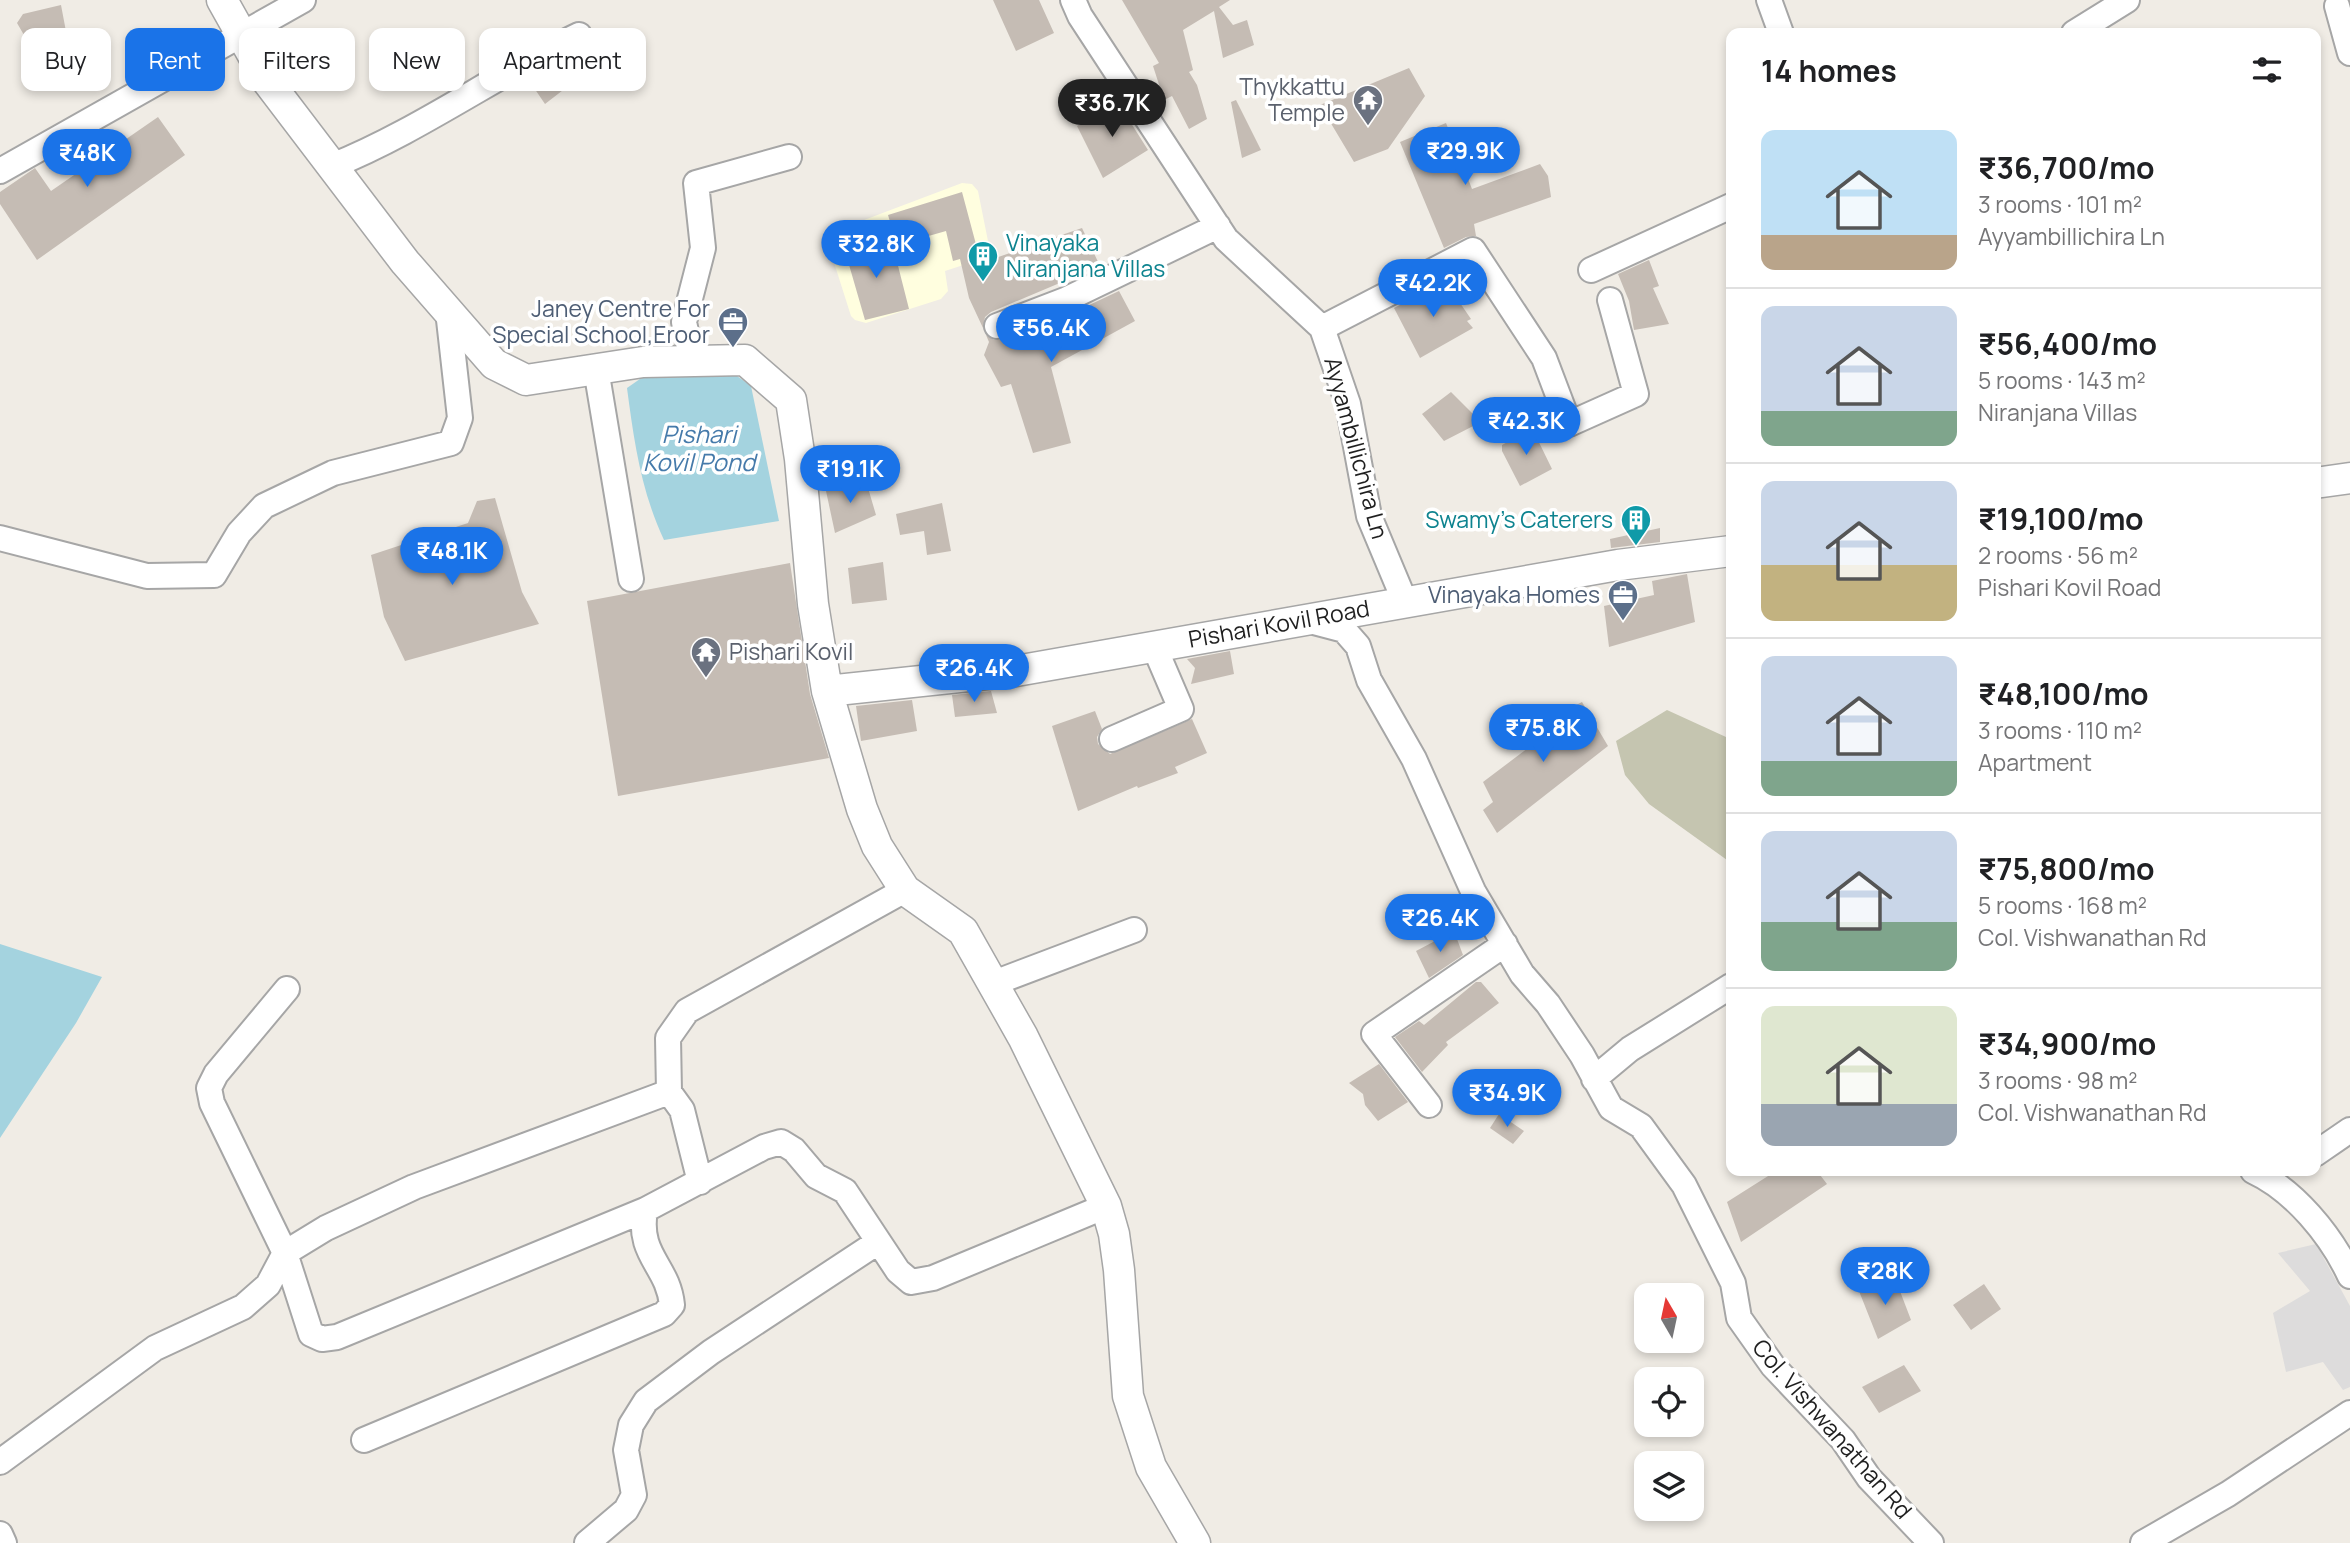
<!DOCTYPE html>
<meta charset="utf-8">
<style>
:root{--surface:#fff;--page:#f6f6f6;--text:#202124;--muted:#757577;--line:#e0e0e0;--accent:#1a73e8}
body{margin:0;font-family:Manrope,sans-serif;background:var(--page);color:var(--text);height:100vh;display:flex;flex-direction:column;font-size:26px;white-space:nowrap}
*{box-sizing:border-box;margin:0}
p{font-size:23px;color:var(--muted)}
.icon{flex:none;width:38px;height:38px;fill:none;stroke:currentColor;stroke-width:2;stroke-linecap:round;stroke-linejoin:round}
.map{position:relative;flex:1;overflow:hidden}
.drawer{position:absolute;left:1726px;top:28px;width:595px;height:1148px;display:flex;flex-direction:column;background:var(--surface);border-radius:14px;box-shadow:0 4px 10px #0003}
.drawer>*{flex:none}
.top-card{position:absolute;left:21px;top:28px;width:665px;height:63px;display:flex;gap:14px}
.needle{width:46px;rotate:351deg}
.buttons{position:absolute;left:1634px;top:1283px;display:grid;gap:14px}
.buttons a{display:grid;place-items:center;width:70px;height:70px;border-radius:14px;background:var(--surface);box-shadow:0 4px 10px #0003;font-size:35px}
.price{position:absolute;translate:-50% -60px;padding:0 16px;border-radius:24px;background:var(--accent);color:#fff;font-size:23px;line-height:46px;filter:drop-shadow(0 2px 4px #0008)}
.price::after{content:'';position:absolute;left:50%;top:42px;width:21px;height:16px;margin-left:-10px;background:inherit;clip-path:polygon(0 0,100% 0,50% 100%)}
.price.on{background:#222;color:#fff}
ul{padding:0;list-style:none}
li{display:flex;align-items:center;gap:21px;height:175px;padding:0 35px}
li+li{border-top:2px solid var(--line)}
li span{display:grid;place-items:center;flex:none;width:196px;height:140px;border-radius:14px;color:#555}
li>.icon{margin-inline-start:auto}
span .icon{width:84px;height:84px;fill:#fffc;stroke-width:1}
li b{font-size:30px}
h2{display:flex;justify-content:space-between;align-items:center;height:84px;padding:0 35px;font-size:30px}
.pill{padding:0 24px;border-radius:14px;background:var(--surface);box-shadow:0 4px 10px #0003;font-size:24px;line-height:63px}
.pill.on{background:var(--accent);color:#fff}
.map>svg:first-child{display:block}
</style>
<div class="map">
<svg width="2350" height="1543" viewBox="0 0 2350 1543">
<rect width="100%" height="100%" fill="#f0ece5"/>
<!-- residential -->
<path fill="#dddcdc" d="M 2316,1244 L 2350,1306 L 2350,1387 L 2343,1390 L 2323,1362 L 2286,1372 L 2273,1313 L 2310,1291 L 2278,1253 Z"/>
<!-- education -->
<path fill="#fffedf" d="M 962,183 L 972,184 L 978,191 L 991,256 L 945,271 L 948,291 L 941,299 L 866,323 L 855,320 L 851,316 L 831,253 L 835,231 Z"/>
<!-- construction -->
<path fill="#c5c5b0" d="M 1667,710 L 1726,737 L 1731,735 L 1731,859 L 1727,860 L 1649,804 L 1625,775 L 1616,741 Z"/>
<!-- water -->
<path fill="#a4d3df" d="M 730,371 L 751,386 L 779,521 L 664,540 C 641,491 634,441 627,388 L 650,372 Z
M 0,944 L 102,977 L 76,1023 L 0,1138 Z"/>
<!-- building -->
<path fill="#c5bcb4" d="M 993,0 L 1039,0 L 1054,33 L 1016,51 Z
M 1122,0 L 1230,0 L 1219,7 L 1233,25 L 1247,20 L 1254,45 L 1223,58 L 1214,11 L 1183,30 L 1193,70 L 1189,72 L 1197,85 L 1207,119 L 1189,129 L 1172,96 L 1164,100 L 1153,66 L 1159,63 Z
M 61,5 L 68,42 L 35,54 L 17,23 L 23,14 Z
M 580,51 L 597,75 L 567,87 L 545,104 L 528,79 Z
M 1409,68 L 1425,96 L 1388,149 L 1354,162 L 1320,105 Z
M 1236,100 L 1261,150 L 1242,158 L 1231,102 Z
M 1117,101 L 1148,150 L 1103,178 L 1077,126 Z
M 158,117 L 185,155 L 37,260 L 0,204 L 0,192 L 35,168 L 51,191 Z
M 1446,123 L 1472,189 L 1540,164 L 1548,176 L 1551,197 L 1474,224 L 1476,236 L 1466,237 L 1444,248 L 1400,142 Z
M 962,192 L 981,263 L 1082,228 L 1100,266 L 991,312 L 985,317 L 983,328 L 969,298 L 960,259 L 953,261 L 946,231 L 897,245 L 888,215 Z
M 862,238 L 867,254 L 893,246 L 909,309 L 865,320 L 843,244 Z
M 1649,260 L 1659,286 L 1653,288 L 1669,324 L 1634,330 L 1629,301 L 1618,274 Z
M 1445,281 L 1471,319 L 1467,321 L 1473,328 L 1420,358 L 1394,308 Z
M 1119,291 L 1135,321 L 1051,367 L 1071,443 L 1033,453 L 1011,384 L 1001,387 L 984,355 L 989,342 L 986,335 L 994,340 L 1002,340 L 1070,314 Z
M 1451,392 L 1481,422 L 1444,441 L 1422,414 Z
M 1532,428 L 1552,469 L 1520,486 L 1502,451 L 1502,445 Z
M 866,481 L 876,515 L 835,533 L 826,491 Z
M 495,498 L 522,592 L 539,624 L 405,661 L 384,617 L 371,555 L 468,523 L 477,501 Z
M 942,503 L 951,551 L 927,555 L 924,531 L 900,535 L 896,514 Z
M 1660,528 L 1660,542 L 1611,548 L 1610,539 Z
M 883,562 L 887,600 L 852,604 L 848,568 Z
M 790,563 L 810,694 L 829,758 L 618,796 L 587,601 Z
M 1687,574 L 1695,622 L 1609,647 L 1604,606 L 1654,595 L 1652,581 Z
M 1230,651 L 1234,674 L 1191,684 L 1195,668 L 1187,659 Z
M 991,691 L 997,713 L 955,717 L 952,695 Z
M 912,700 L 917,731 L 861,741 L 856,706 Z
M 1582,702 L 1608,746 L 1497,833 L 1483,810 L 1493,802 L 1483,782 L 1532,745 L 1526,731 Z
M 1095,711 L 1102,729 L 1097,737 L 1098,744 L 1110,754 L 1192,719 L 1207,753 L 1175,767 L 1178,773 L 1138,788 L 1137,786 L 1078,811 L 1052,726 Z
M 1454,931 L 1463,955 L 1429,978 L 1416,951 Z
M 1476,982 L 1481,982 L 1499,1003 L 1446,1042 L 1448,1045 L 1422,1072 L 1395,1037 L 1419,1021 L 1424,1025 Z
M 1379,1064 L 1408,1102 L 1378,1121 L 1365,1105 L 1363,1094 L 1349,1083 Z
M 1499,1114 L 1524,1131 L 1513,1144 L 1490,1128 Z
M 1776,1171 L 1817,1171 L 1827,1184 L 1741,1242 L 1727,1202 Z
M 1895,1278 L 1911,1320 L 1878,1339 L 1859,1291 Z
M 1984,1284 L 2001,1309 L 1971,1330 L 1953,1305 Z
M 1904,1365 L 1921,1391 L 1879,1413 L 1862,1387 Z"/>
<g fill="none" stroke-linecap="round" stroke-linejoin="round">
<!-- minor casing -->
<g stroke="#a6a6a6" stroke-width="28">
<path id="minor" d="M 1073,0 L 1080,16 L 1226,239 L 1322,328 L 1348,404 L 1369,516 L 1405,602
M 1769,0 L 1781,33
M 2337,6 L 2350,53
M 2074,33 L 2127,0
M 332,166 C 419,131 495,75 579,35
M 0,171 L 303,0
M 1591,270 L 1731,206
M 997,326 L 1065,300 L 1218,226
M 1322,328 L 1473,250 L 1544,358 L 1569,424 L 1636,394 L 1610,300
M 692,361 L 684,322 L 703,248 L 696,183 L 789,157
M 596,369 L 631,579
M 0,538 L 147,576 L 214,575 L 239,533 L 264,506 L 333,473 L 451,443 L 460,418 L 448,311
M 1306,620 L 1344,630 L 1358,646 L 1369,680 L 1414,759 L 1473,891 L 1522,974 L 1548,1004 L 1582,1055 L 1611,1108 L 1641,1126 L 1684,1185 L 1733,1283 L 1739,1318 L 1773,1366 L 1843,1440 L 1869,1478 L 1931,1543
M 1112,739 L 1181,709 L 1154,646
M 994,983 L 1134,930
M 287,989 L 216,1074 L 209,1088 L 212,1103 L 285,1253 L 311,1334 L 322,1339 L 337,1337 L 645,1210 L 764,1147 L 781,1142 L 794,1150 L 816,1176 L 845,1191 L 898,1271 L 911,1282 L 933,1278 L 1106,1206
M 1594,1079 L 1630,1049 L 1731,986
M 669,1092 L 682,1110 L 700,1182
M 1429,1105 L 1374,1034 L 1505,944
M 2315,1154 L 2350,1130
M 2253,1171 C 2294,1190 2331,1235 2350,1276
M 364,1440 L 664,1314 L 672,1305 C 668,1265 637,1256 645,1210
M 0,1462 L 155,1348 L 243,1307 L 268,1285 L 285,1253 L 326,1228 L 414,1187 L 669,1092 L 668,1038 L 687,1011 L 905,890
M 0,1534 L 4,1543
M 587,1543 L 626,1510 L 634,1495 L 626,1450 L 631,1425 L 646,1401 L 711,1352 L 878,1242
M 2143,1543 L 2228,1494 L 2350,1413"/>
</g>
<!-- tertiary casing -->
<g stroke="#a6a6a6" stroke-width="33">
<path id="tertiary" d="M 222,0 L 268,82 L 405,262 L 494,364 L 526,380 L 643,362 L 745,360 L 791,400 L 800,459 L 813,604 L 827,691 L 862,809 L 877,846 L 905,890 L 963,931 L 1023,1037 L 1106,1206 L 1114,1234 L 1119,1270 L 1128,1396 L 1151,1467 L 1195,1543
M 2315,483 L 2350,478
M 827,691 L 1016,671 L 1618,565 L 1731,551"/>
</g>
<!-- minor -->
<use href="#minor" stroke="#fff" stroke-width="24"/>
<!-- tertiary -->
<use href="#tertiary" stroke="#fff" stroke-width="30"/>
</g>
<!-- icons -->
<defs>
<g id="temple-pin" transform="scale(1.575)"><path d="M0 17L-7.5 6A9.5 9.5 0 1 1 7.5 6Z" fill="#6b7280" stroke="#fff"/><path d="M0-6L5-2H3V0L6.5 2.5H4V6H1.5V3h-3V6H-4V2.5H-6.5L-3 0V-2H-5Z" fill="#fff"/></g>
<g id="building-pin" transform="scale(1.575)"><path d="M0 17L-7.5 6A9.5 9.5 0 1 1 7.5 6Z" fill="#0f9aa8" stroke="#fff"/><path d="M-4-6H4V6H1V3H-1V6H-4ZM-2.5-4.3h1.7v1.8h-1.7ZM.8-4.3h1.7v1.8H.8ZM-2.5-1h1.7V.8h-1.7ZM.8-1h1.7V.8H.8Z" fill="#fff"/></g>
<g id="office-pin" transform="scale(1.575)"><path d="M0 17L-7.5 6A9.5 9.5 0 1 1 7.5 6Z" fill="#5c6f8a" stroke="#fff"/><path d="M-6-3h4V-5.5h4V-3h4V5H-6ZM-1-4.5V-3h2v-1.5ZM-6 0V1H6V0Z" fill="#fff"/></g>
</defs>
<g fill-rule="evenodd">
<use href="#temple-pin" x="1368" y="100"/>
<use href="#building-pin" x="983" y="256"/>
<use href="#office-pin" x="733" y="322"/>
<use href="#building-pin" x="1636" y="520"/>
<use href="#office-pin" x="1623" y="595"/>
<use href="#temple-pin" x="706" y="652"/>
</g>
<g text-anchor="middle" stroke-width="7" stroke-linejoin="round" paint-order="stroke">
<!-- worship labels -->
<g font-size="23" fill="#5b616d" stroke="#fff" text-anchor="end">
<text x="1345" y="95">Thykkattu<tspan x="1345" dy="26">Temple</tspan></text>
<text x="729" y="660" text-anchor="start">Pishari Kovil</text>
</g>
<!-- culture labels -->
<g font-size="23" fill="#0d838f" stroke="#fff" text-anchor="start">
<text x="1006" y="251">Vinayaka<tspan x="1006" dy="26">Niranjana Villas</tspan></text>
<text x="1613" y="528" text-anchor="end">Swamy's Caterers</text>
</g>
<!-- service labels -->
<g font-size="23" fill="#4e5e75" stroke="#fff" text-anchor="end">
<text x="710" y="317">Janey Centre For<tspan x="710" dy="26">Special School,Eroor</tspan></text>
<text x="1600" y="603">Vinayaka Homes</text>
</g>
<!-- street labels -->
<g font-size="23" fill="#1f1f1f" stroke="#fff">
<text transform="translate(1356 448) rotate(75)" y="8">Ayyambillichira Ln</text>
<text transform="translate(1279 624) rotate(-10)" y="8">Pishari Kovil Road</text>
<text transform="translate(1832 1429) rotate(49)" y="8">Col. Vishwanathan Rd</text>
</g>
<!-- water labels -->
<g font-size="24" font-style="italic" fill="#457aaa" stroke="#fff">
<text x="699" y="443">Pishari<tspan x="699" dy="28">Kovil Pond</tspan></text>
</g>
</g>
</svg>
<div class="buttons">
<a><svg class="needle" viewBox="-14 -14 28 28"><path d="M0-13l5 13h-10z" fill="#e53935"/><path d="M0 13l5-13h-10z" fill="#757577"/></svg></a>
<a><svg class="icon" aria-label="locate" viewBox="0 0 24 24"><circle cx="12" cy="12" r="6"/><path d="M12 2v4M12 18v4M2 12h4M18 12h4"/></svg></a>
<a><svg class="icon" aria-label="layers" viewBox="0 0 24 24"><path d="M12 4l9 5-9 5-9-5zM3 14l9 5 9-5"/></svg></a>
</div>
<b class="price on" style="left:1112px;top:139px">₹36.7K</b>
<b class="price" style="left:1465px;top:187px">₹29.9K</b>
<b class="price" style="left:87px;top:189px">₹48K</b>
<b class="price" style="left:876px;top:280px">₹32.8K</b>
<b class="price" style="left:1433px;top:319px">₹42.2K</b>
<b class="price" style="left:1051px;top:364px">₹56.4K</b>
<b class="price" style="left:1526px;top:457px">₹42.3K</b>
<b class="price" style="left:850px;top:505px">₹19.1K</b>
<b class="price" style="left:452px;top:587px">₹48.1K</b>
<b class="price" style="left:974px;top:704px">₹26.4K</b>
<b class="price" style="left:1543px;top:764px">₹75.8K</b>
<b class="price" style="left:1440px;top:954px">₹26.4K</b>
<b class="price" style="left:1507px;top:1129px">₹34.9K</b>
<b class="price" style="left:1885px;top:1307px">₹28K</b>
<div class="top-card">
<a class="pill">Buy</a>
<a class="pill on">Rent</a>
<a class="pill">Filters</a>
<a class="pill">New</a>
<a class="pill">Apartment</a>
</div>
<section class="drawer">
<h2>14 homes<svg class="icon" aria-label="filters" viewBox="0 0 24 24"><path d="M4 7h16M4 17h16"/><circle cx="9" cy="7" r="2"/><circle cx="15" cy="17" r="2"/></svg></h2>
<ul>
<li><span style="background:linear-gradient(#bfe0f5 75%,#b9a48a 0)"><svg class="icon" aria-label="home" viewBox="0 0 24 24"><path d="M3 11l9-7 9 7M6 9v11h12V9"/></svg></span><div><b>₹36,700/mo</b><p>3 rooms · 101 m²</p><p>Ayyambillichira Ln</p></div></li>
<li><span style="background:linear-gradient(#c9d6e8 75%,#7fa58c 0)"><svg class="icon" aria-label="home" viewBox="0 0 24 24"><path d="M3 11l9-7 9 7M6 9v11h12V9"/></svg></span><div><b>₹56,400/mo</b><p>5 rooms · 143 m²</p><p>Niranjana Villas</p></div></li>
<li><span style="background:linear-gradient(#c9d6e8 60%,#c2b280 0)"><svg class="icon" aria-label="home" viewBox="0 0 24 24"><path d="M3 11l9-7 9 7M6 9v11h12V9"/></svg></span><div><b>₹19,100/mo</b><p>2 rooms · 56 m²</p><p>Pishari Kovil Road</p></div></li>
<li><span style="background:linear-gradient(#c9d6e8 75%,#7fa58c 0)"><svg class="icon" aria-label="home" viewBox="0 0 24 24"><path d="M3 11l9-7 9 7M6 9v11h12V9"/></svg></span><div><b>₹48,100/mo</b><p>3 rooms · 110 m²</p><p>Apartment</p></div></li>
<li><span style="background:linear-gradient(#c9d6e8 65%,#7fa58c 0)"><svg class="icon" aria-label="home" viewBox="0 0 24 24"><path d="M3 11l9-7 9 7M6 9v11h12V9"/></svg></span><div><b>₹75,800/mo</b><p>5 rooms · 168 m²</p><p>Col. Vishwanathan Rd</p></div></li>
<li><span style="background:linear-gradient(#dfe7d0 70%,#9aa5b1 0)"><svg class="icon" aria-label="home" viewBox="0 0 24 24"><path d="M3 11l9-7 9 7M6 9v11h12V9"/></svg></span><div><b>₹34,900/mo</b><p>3 rooms · 98 m²</p><p>Col. Vishwanathan Rd</p></div></li>
</ul>
</section>
</div>
